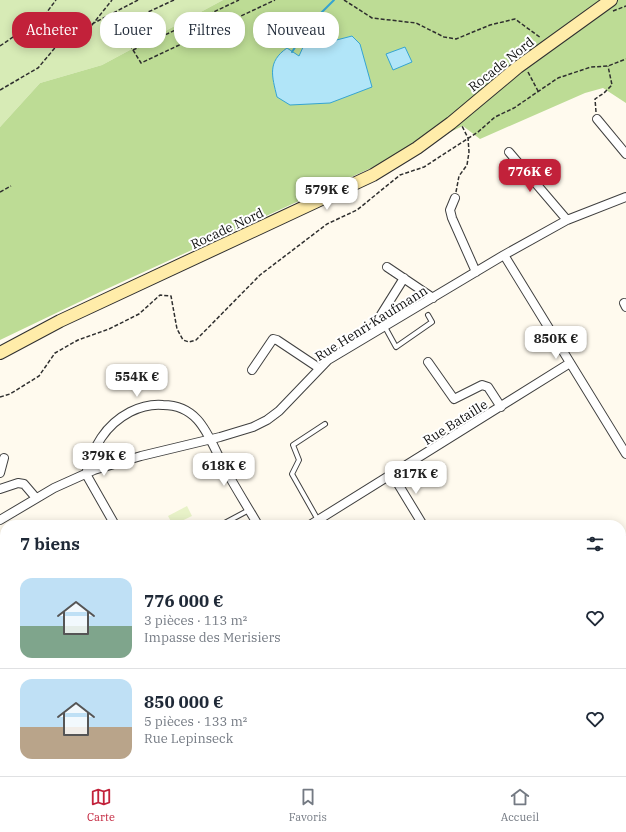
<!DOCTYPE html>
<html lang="fr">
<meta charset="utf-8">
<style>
:root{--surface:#fff;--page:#f6f6f7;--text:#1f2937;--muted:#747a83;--line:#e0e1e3;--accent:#c2213a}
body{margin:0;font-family:"IBM Plex Serif",serif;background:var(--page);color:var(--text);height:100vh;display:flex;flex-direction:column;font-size:15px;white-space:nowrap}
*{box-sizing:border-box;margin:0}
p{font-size:13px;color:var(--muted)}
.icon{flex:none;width:22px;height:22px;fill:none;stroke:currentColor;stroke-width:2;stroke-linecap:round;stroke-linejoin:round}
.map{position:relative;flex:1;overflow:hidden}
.side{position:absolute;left:0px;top:520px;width:626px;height:256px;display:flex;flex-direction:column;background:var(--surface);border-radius:16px 16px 0 0;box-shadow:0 2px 10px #0003}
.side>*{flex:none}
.guide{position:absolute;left:12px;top:12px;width:400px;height:36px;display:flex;gap:8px}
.price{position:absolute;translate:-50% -34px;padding:0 9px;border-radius:8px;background:#fff;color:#222;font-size:13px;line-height:26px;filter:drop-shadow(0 1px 2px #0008)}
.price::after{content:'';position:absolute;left:50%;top:24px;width:12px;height:9px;margin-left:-6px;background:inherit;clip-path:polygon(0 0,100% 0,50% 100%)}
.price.current{background:var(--accent);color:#fff}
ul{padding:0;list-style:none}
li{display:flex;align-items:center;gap:12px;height:100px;padding:0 20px}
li+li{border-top:1px solid var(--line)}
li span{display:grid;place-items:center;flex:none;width:112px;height:80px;border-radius:12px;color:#555}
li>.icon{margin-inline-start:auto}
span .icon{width:48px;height:48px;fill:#fffc;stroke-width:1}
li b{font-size:17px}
h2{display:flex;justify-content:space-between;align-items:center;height:48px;padding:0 20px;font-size:17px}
.pill{padding:0 14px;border-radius:16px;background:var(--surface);box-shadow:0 2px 10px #0003;font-size:14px;line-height:36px}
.pill.current{background:var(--accent);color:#fff}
.tabs{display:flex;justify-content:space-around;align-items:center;height:56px;border-top:1px solid var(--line);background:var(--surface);font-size:11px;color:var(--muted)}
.tabs a{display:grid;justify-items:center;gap:2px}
.tabs .current{color:var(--accent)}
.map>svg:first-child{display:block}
</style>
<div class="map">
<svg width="626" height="776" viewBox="0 0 626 776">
<rect width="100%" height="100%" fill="#fffaee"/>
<!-- green -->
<path fill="#d7ebb6" d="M 0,0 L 223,0 L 102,65 L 40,83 L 0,127 Z"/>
<!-- forest -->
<path fill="#bddc95" d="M 223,0 L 626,0 L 626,103 L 603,88 L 585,93 L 480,139 L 463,126 L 100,292 L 0,340 L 0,127 L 40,83 L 102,65 Z"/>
<!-- pitch -->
<path fill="#e8f2c8" d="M 187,506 L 192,516 L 173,525 L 168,516 Z"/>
<!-- water -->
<path fill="#b1e5f8" stroke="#35a4d2" d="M 352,36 L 360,44 L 372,87 L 330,103 L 290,105 L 277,97 C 272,76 267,62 287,48 L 299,56 L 304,45 L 321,44 Z
M 405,47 L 412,62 L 393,70 L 386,54 Z"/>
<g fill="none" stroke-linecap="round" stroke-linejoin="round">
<!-- stream -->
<path stroke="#35a4d2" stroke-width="2" d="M 292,52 L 311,23 L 334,0"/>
<!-- lane casing -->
<g stroke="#404040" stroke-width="6">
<path id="lane" d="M 385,327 L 396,347 L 432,322 L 428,315
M 318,520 L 292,474 L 299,460 L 293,445 L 325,424
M 221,525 L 249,510
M 621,599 L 626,596
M 239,771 L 240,773"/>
</g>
<!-- street casing -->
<g stroke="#404040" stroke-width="10">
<path id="street" d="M 597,119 L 626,154
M 509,152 L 567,220
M 455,198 L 450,210 L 452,218 L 476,272
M 504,255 L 626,454
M 387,267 L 433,298
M 624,303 L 626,307
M 369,334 L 404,278
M 428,362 L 454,399 L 482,385 L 488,387 L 501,407
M 252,370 L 273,339 L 277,340 L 319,368
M 0,473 L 4,458
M 392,474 L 423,525
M 0,489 L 18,483 L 24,484 L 36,498
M 0,520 L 54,488 L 94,470 L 141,456 L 220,437 L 253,427 L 267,420 L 279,411 L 328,360 L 504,255 L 567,220 L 626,197
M 115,525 L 86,474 C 93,447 105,425 130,412 C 140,407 152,404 163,405 C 201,405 209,439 224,467 C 235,487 247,506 258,525
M 310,525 L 570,363
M 621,543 L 626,540
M 621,615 L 626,624
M 0,758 L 3,759
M 142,771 L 146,776
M 392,771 L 394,776
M 559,771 L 561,776
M 339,776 L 348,771"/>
</g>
<!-- secondary casing -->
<g stroke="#2f2f2f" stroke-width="14">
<path id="secondary" d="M 0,353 L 60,321 L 373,175 L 417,148 L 451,123 L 518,67 L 611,0"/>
</g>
<!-- path -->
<path stroke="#2f2f2f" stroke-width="1.5" stroke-dasharray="4 2" stroke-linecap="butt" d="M 174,0 L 118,26 L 133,50 L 239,0
M 344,0 L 372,18 L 416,23 L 444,37 L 456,39 L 490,25 L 515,19 L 541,38
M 613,11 L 626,6
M 92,24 L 138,0
M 102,34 L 118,26
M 0,46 L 44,16 L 56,0
M 133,50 L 141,63 L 275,0
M 528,72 L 538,91
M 0,90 L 38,68 L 59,43 L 92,25 L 112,0
M 596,112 L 595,99 L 604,93 L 612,85 L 608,66
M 0,192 L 11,186
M 456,192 L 459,176 L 467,165 L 469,152 L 468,138 L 462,126
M 0,397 L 10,394 L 39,376 L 55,353 L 78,340 L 109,329 L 139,314 L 160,295 L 171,296 L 177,329 L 183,340 L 189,342 L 196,340 L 260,275 L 327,224 L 357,210 L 400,175 L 424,167 L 478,132 L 495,117 L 514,108 L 558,78 L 591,67 L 608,66 L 626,59"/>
<!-- lane -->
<use href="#lane" stroke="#fff" stroke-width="4"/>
<!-- street -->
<use href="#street" stroke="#fff" stroke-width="8"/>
<!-- secondary -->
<use href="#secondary" stroke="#ffeca9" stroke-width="12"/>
</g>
<g text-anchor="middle" stroke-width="4" stroke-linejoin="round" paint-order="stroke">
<!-- street labels -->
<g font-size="13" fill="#0d0d0d" stroke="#fff">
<text transform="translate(501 64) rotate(-38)" y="5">Rocade Nord</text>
<text transform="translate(227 228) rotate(-25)" y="5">Rocade Nord</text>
<text transform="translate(371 323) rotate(-32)" y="5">Rue Henri Kaufmann</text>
<text transform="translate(455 422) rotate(-32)" y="5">Rue Bataille</text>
</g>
</g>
</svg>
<b class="price current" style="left:530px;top:193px">776K €</b>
<b class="price" style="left:327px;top:211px">579K €</b>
<b class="price" style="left:556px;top:360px">850K €</b>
<b class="price" style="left:137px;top:398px">554K €</b>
<b class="price" style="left:104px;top:477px">379K €</b>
<b class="price" style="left:224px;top:487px">618K €</b>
<b class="price" style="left:416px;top:495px">817K €</b>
<div class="guide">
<a class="pill current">Acheter</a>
<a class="pill">Louer</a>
<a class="pill">Filtres</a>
<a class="pill">Nouveau</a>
</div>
<section class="side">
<h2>7 biens<svg class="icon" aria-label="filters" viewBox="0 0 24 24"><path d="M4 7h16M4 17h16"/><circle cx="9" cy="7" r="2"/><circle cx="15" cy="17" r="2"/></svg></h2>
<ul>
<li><span style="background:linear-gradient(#bfe0f5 60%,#7fa58c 0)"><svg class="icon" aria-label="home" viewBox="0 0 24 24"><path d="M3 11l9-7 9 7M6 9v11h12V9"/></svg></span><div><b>776 000 €</b><p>3 pièces · 113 m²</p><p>Impasse des Merisiers</p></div><svg class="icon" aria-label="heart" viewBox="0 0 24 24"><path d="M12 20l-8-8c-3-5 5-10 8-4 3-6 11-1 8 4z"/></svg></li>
<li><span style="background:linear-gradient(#bfe0f5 60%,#b9a48a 0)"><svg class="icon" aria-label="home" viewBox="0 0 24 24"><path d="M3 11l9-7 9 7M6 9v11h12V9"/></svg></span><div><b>850 000 €</b><p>5 pièces · 133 m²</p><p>Rue Lepinseck</p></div><svg class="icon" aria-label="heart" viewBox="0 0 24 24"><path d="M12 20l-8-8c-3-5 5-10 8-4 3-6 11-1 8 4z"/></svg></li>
</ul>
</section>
</div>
<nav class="tabs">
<a class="current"><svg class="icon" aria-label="map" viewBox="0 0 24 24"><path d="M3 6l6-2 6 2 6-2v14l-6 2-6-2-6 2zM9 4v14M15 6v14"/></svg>Carte</a>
<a><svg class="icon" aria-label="saved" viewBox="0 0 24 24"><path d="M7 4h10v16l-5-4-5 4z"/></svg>Favoris</a>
<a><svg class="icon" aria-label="home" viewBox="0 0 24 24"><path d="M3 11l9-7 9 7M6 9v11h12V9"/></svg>Accueil</a>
</nav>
